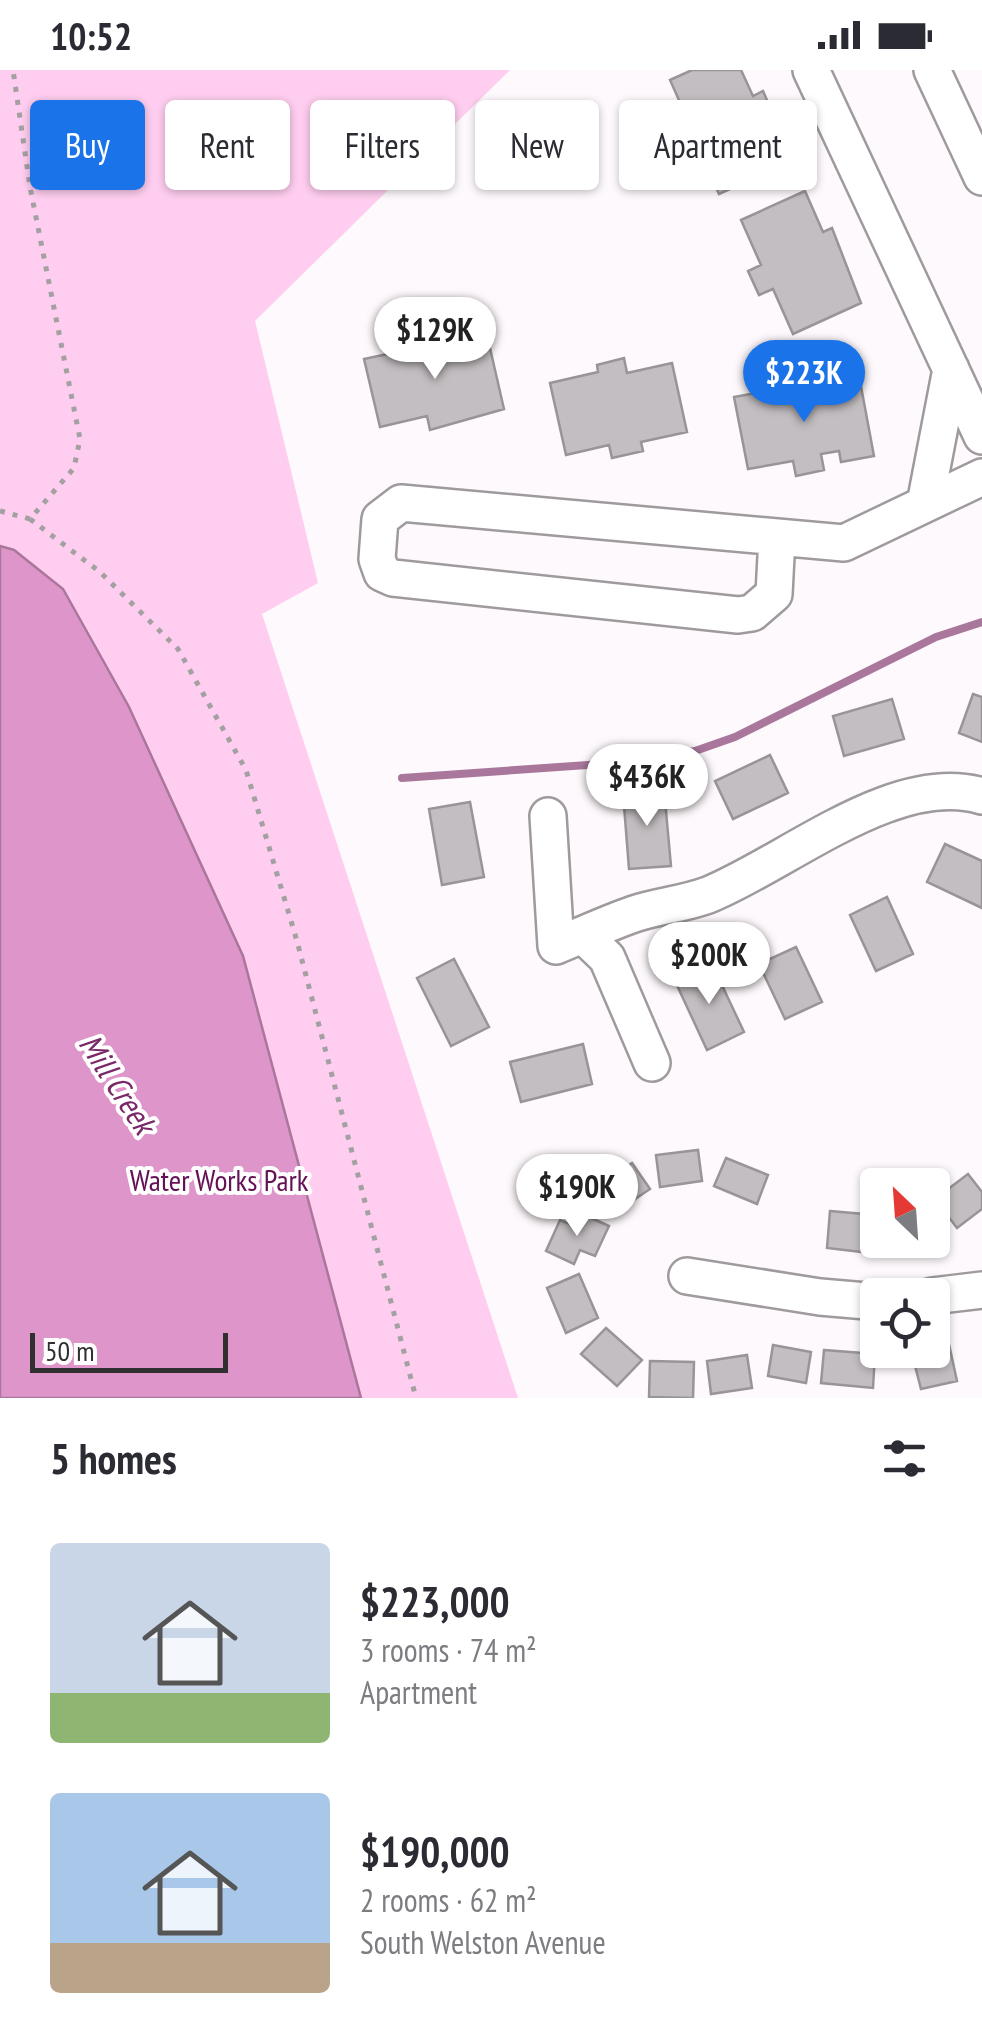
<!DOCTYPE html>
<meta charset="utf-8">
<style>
:root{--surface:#fff;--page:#f2f2f3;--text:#2b2b33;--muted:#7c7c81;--accent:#1a73e8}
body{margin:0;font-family:"PT Sans Narrow",sans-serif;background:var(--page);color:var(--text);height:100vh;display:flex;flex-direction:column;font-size:38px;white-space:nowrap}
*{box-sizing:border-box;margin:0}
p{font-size:32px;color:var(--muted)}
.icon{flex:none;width:55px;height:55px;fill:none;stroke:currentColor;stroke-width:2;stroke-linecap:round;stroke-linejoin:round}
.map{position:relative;height:1328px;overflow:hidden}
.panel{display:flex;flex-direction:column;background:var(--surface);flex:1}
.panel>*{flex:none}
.top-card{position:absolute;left:30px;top:30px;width:922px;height:90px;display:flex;gap:20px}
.needle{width:65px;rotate:335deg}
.tools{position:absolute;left:860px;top:1098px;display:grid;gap:20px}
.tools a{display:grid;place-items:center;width:90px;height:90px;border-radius:10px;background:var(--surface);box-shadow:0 2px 8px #0004;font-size:50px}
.scale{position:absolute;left:30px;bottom:25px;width:198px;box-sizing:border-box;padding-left:10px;border:5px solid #312f30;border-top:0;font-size:28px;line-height:35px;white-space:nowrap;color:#312f30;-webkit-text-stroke:8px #fff;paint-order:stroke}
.price{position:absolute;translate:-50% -85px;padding:0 22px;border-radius:35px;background:#fff;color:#222;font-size:32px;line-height:65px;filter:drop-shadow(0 2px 5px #0008)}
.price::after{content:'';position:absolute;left:50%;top:60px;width:30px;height:22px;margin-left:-15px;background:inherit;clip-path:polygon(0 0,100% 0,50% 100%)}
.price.current{background:var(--accent);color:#fff}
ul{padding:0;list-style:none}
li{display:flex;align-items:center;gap:30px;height:250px;padding:0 50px}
li span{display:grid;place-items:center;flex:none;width:280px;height:200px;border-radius:10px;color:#555}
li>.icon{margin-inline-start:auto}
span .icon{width:120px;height:120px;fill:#fffc;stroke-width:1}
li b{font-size:42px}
h2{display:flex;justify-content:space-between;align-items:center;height:120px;padding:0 50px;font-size:42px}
.tag{padding:0 35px;border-radius:10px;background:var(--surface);box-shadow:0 2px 8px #0004;font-size:35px;line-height:90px}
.tag.current{background:var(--accent);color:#fff}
.status{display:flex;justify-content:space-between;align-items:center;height:70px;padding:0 50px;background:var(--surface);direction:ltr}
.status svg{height:28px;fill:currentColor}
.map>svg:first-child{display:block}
</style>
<div class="status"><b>10:52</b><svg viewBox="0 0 49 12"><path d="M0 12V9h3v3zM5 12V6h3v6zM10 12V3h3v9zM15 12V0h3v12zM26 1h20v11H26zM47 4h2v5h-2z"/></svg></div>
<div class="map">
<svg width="982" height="1328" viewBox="0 0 982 1328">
<rect width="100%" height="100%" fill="#fef9fc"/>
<!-- green -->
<path fill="#fecdef" d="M 0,0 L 510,0 L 255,251 L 318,513 L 262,544 L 518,1328 L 0,1328 Z"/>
<!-- water -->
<path fill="#de96ca" stroke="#aa779c" stroke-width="2.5" d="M 0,476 L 14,480 L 63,519 L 129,637 L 243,886 L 361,1328 L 0,1328 Z"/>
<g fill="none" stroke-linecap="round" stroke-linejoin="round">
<!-- stream -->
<path stroke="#aa779c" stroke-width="8" d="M 402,708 L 645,691 L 695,681 L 735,667 L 936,567 L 982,552"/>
</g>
<!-- building -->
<path fill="#c3bec1" stroke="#999497" stroke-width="2.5" d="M 692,0 L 741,0 L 753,26 L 763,21 L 773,44 L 762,50 L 783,95 L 719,124 L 698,79 L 688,84 L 677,61 L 690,55 L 670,10 Z
M 805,121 L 823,162 L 832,158 L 861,233 L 793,264 L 773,219 L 759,225 L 748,201 L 761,195 L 741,150 Z
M 440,262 L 443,275 L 487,265 L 504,339 L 430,360 L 427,346 L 380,357 L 364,289 L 416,278 L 413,268 Z
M 624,288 L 627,303 L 672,293 L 687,362 L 641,372 L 643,381 L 612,388 L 609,375 L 566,385 L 550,313 L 598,302 L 597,295 Z
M 811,305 L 814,320 L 860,311 L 874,386 L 841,392 L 839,381 L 821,384 L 824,400 L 796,406 L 793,391 L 748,399 L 734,327 L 784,318 L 783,311 Z
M 973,624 L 982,627 L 982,672 L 959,663 Z
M 892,629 L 904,669 L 844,686 L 833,646 Z
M 770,685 L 788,723 L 733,749 L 715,711 Z
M 664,719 L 671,796 L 629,799 L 623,723 Z
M 470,732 L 484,807 L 442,815 L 429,739 Z
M 945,774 L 982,791 L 982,838 L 927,812 Z
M 887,827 L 913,884 L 876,901 L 850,845 Z
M 796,877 L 822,932 L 785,949 L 759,894 Z
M 454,889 L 489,957 L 451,976 L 417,908 Z
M 712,894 L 744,962 L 707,980 L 675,911 Z
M 583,974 L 592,1014 L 521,1032 L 510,992 Z
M 698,1080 L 702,1111 L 660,1117 L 656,1085 Z
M 726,1088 L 768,1105 L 757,1134 L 714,1116 Z
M 632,1093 L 650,1119 L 613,1144 L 595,1118 Z
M 968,1104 L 982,1122 L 982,1139 L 957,1158 L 935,1129 Z
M 830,1141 L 875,1145 L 870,1183 L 827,1178 Z
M 582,1144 L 609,1156 L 595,1186 L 580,1180 L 574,1194 L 546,1181 L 560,1150 L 577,1157 Z
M 932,1150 L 937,1171 L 891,1180 L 889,1170 L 932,1170 Z
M 579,1204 L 598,1248 L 566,1263 L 547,1218 Z
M 606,1258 L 642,1290 L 617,1316 L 581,1284 Z
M 947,1265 L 957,1311 L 921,1319 L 911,1280 L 932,1280 L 932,1268 Z
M 773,1275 L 811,1282 L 806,1313 L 768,1306 Z
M 824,1280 L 875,1284 L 873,1318 L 821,1313 Z
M 747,1285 L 752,1318 L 711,1324 L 707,1291 Z
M 650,1291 L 694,1292 L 693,1328 L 649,1327 Z"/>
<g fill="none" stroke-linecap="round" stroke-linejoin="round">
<!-- minor casing -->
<g stroke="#9f9a9d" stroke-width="40">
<path id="minor" d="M 811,0 L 982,366
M 932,0 L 982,107
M 925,434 L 951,299
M 777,467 L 774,524 L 752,543 L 738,545 L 393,508 L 382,503 L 377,489 L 380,449 L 401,433 L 844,473 L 982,407
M 548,746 L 556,876 C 582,865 608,853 634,844 C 658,836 684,834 708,825 C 787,793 895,700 982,726
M 583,865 L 607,888 L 652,993
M 687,1206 L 820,1227 L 878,1232
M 932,1226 L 982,1220"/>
</g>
<!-- path -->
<path stroke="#a3a0a2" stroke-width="5" stroke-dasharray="5 8" stroke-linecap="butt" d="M 0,441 L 30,449 L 74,398 L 80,369 L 30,117 L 13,0
M 30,449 L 100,502 L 178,579 L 246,700 L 297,871 L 416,1328"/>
<!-- minor -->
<use href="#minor" stroke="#fff" stroke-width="35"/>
</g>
<g text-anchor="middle" stroke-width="8" stroke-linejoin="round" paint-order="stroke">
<!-- park labels -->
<g font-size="30" fill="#615" stroke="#fff">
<text x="219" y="1121">Water Works Park</text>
</g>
<!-- water labels -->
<g font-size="32" font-style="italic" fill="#7b2869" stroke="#fff">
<text transform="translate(117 1014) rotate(57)" y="11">Mill Creek</text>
</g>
</g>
</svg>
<div class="tools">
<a><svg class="needle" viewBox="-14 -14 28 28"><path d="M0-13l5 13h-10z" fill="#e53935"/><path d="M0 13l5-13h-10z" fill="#7c7c81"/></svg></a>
<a><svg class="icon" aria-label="locate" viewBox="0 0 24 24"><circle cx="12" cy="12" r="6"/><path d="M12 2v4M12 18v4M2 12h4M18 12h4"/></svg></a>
</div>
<div class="scale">50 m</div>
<b class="price" style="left:435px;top:312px">$129K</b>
<b class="price current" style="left:804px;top:355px">$223K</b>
<b class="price" style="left:647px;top:759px">$436K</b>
<b class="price" style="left:709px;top:937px">$200K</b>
<b class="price" style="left:577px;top:1169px">$190K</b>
<div class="top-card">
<a class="tag current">Buy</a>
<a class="tag">Rent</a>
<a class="tag">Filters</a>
<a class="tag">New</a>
<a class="tag">Apartment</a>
</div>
</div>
<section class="panel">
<h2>5 homes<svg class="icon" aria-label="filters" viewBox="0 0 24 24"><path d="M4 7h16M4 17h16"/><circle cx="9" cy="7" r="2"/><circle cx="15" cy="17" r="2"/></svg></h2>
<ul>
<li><span style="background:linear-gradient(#c9d6e8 75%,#8fb573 0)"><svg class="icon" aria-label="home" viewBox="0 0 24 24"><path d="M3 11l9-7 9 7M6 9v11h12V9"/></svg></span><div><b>$223,000</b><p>3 rooms · 74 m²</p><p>Apartment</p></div></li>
<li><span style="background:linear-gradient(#a9c7e8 75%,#b9a48a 0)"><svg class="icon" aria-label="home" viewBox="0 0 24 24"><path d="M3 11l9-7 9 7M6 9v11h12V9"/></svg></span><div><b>$190,000</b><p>2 rooms · 62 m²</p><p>South Welston Avenue</p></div></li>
</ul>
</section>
